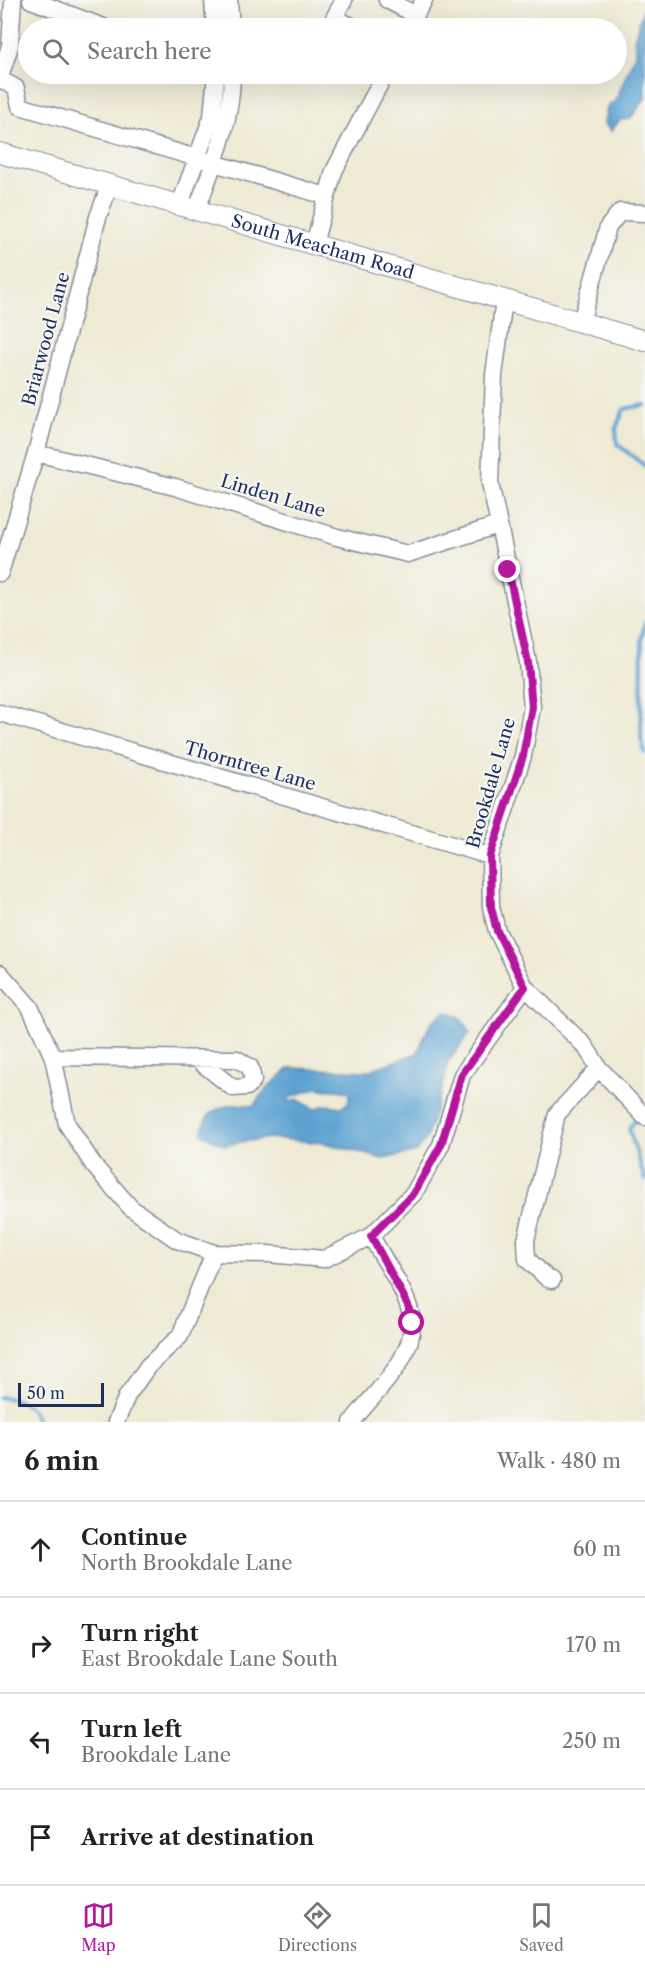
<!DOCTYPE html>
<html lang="en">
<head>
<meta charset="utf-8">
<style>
	:root { --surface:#fff; --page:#f6f6f6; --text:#222; --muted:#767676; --line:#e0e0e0; --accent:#b5179e }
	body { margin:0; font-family:"Libre Caslon Text",serif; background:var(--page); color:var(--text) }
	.scale { position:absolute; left:18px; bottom:15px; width:86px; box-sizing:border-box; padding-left:6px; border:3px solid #1b2f5e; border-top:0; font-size:16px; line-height:21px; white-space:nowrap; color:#1b2f5e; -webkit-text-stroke:4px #f6f6f2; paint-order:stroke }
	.stop { position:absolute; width:18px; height:18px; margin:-14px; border:4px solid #b5179e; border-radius:50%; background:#fff }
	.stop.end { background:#b5179e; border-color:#fff; box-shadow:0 2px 6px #0008 }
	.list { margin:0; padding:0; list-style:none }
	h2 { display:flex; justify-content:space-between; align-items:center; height:78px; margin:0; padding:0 24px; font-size:26px }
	h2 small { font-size:20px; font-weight:400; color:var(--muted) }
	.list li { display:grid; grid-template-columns:39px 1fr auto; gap:18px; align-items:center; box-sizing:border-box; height:96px; padding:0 24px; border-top:2px solid var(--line) }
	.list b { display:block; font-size:22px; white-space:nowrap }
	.list p { margin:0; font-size:20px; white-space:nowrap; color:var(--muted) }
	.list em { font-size:20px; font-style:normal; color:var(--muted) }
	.icon { flex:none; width:33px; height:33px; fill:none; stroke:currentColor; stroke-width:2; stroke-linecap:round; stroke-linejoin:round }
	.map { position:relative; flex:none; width:645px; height:1422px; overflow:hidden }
	.search { position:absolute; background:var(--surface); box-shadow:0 6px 24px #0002; left:18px; right:18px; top:18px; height:66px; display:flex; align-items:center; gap:15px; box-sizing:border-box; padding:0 21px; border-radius:33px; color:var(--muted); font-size:22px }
	.sheet { height:462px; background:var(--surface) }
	nav { display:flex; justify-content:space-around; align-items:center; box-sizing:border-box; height:84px; border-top:2px solid var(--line); background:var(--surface); font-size:16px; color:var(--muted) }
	nav a { display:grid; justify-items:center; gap:3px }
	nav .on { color:var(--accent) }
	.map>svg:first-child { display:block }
</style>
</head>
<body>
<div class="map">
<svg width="645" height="1422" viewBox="0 0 645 1422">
	<rect width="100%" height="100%" fill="#f6f6f2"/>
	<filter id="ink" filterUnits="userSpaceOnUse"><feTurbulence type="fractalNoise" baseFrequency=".0167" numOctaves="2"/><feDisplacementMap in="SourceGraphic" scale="12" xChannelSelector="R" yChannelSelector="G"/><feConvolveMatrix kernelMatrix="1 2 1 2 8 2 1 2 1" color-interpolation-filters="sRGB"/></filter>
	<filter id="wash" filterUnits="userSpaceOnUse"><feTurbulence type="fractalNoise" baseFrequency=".008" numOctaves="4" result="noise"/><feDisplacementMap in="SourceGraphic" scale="24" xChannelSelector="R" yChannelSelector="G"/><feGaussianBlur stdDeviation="1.35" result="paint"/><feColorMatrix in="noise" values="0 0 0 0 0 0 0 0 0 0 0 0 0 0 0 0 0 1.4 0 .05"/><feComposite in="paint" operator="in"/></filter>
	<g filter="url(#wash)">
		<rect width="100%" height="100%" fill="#efead4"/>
		<path fill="#5ba3d2" stroke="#3b6998" stroke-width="1.5" fill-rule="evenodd" d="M645 3V99L630 119 620 120 611 131 604 123 607 107 616 100 636 51 634 40Z
			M445 1012C459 1014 464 1019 470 1033L448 1062 445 1078 427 1137 416 1152 383 1159 325 1143 268 1138 224 1145 202 1134C203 1107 231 1102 253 1106L267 1088 290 1068 368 1071 417 1053 430 1024ZM316 1088C331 1092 334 1087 350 1093L348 1103 342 1107 325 1105 314 1109 297 1099 289 1102 288 1098Z"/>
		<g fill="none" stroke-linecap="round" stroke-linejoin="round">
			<path stroke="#5ba3d2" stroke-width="4" d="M645 405 624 409 616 428 617 444 645 466
				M645 623 642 637 641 739 645 753
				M638 1116 629 1129 645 1180
				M0 1397C19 1399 32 1403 37 1422"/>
		</g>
	</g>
	<g filter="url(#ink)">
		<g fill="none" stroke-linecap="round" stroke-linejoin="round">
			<defs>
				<path id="minor" d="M31 0 106 28
					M213 0 215 28
					M229 0 231 28
					M344 0 334 18 356 28
					M387 0 416 15
					M408 28 424 0
					M0 77 10 46 13 0
					M0 79 16 88 20 106 326 196
					M180 204 212 117 216 74
					M197 209C213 165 232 121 232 74
					M314 244 334 171 385 74
					M504 300 494 375 490 483 528 662 532 707 523 756 490 856 491 907 497 931 525 987 585 1046 599 1068 645 1117
					M581 322 608 227 620 212 645 213
					M36 453 175 487 337 537 408 554 498 525
					M0 573 36 453 98 217 110 184
					M0 713 490 856
					M0 973 30 1007 53 1057 67 1124 94 1166 131 1208 177 1240 214 1253 180 1336 148 1366 127 1396 116 1422
					M53 1057 237 1059 250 1067 253 1080 247 1087 233 1088 198 1060
					M214 1253 268 1254 324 1259 371 1236 414 1193 441 1145 462 1075 525 987
					M552 1280 548 1279 527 1259 526 1240 557 1114 599 1068
					M352 1422C373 1393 420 1355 411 1315 406 1290 383 1259 371 1236"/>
				<g id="major">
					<path id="s1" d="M0 153 645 341"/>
				</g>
			</defs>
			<use href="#minor" stroke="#858c99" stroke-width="19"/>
			<use href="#major" stroke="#858c99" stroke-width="22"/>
			<use href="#minor" stroke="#fff" stroke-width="16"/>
			<use href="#major" stroke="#fff" stroke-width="20"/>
		</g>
	</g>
	<g fill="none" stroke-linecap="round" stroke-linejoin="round" filter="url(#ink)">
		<path stroke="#b5179e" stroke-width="8" d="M412 1323 408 1305 371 1236 414 1193 441 1145 462 1074 525 987 497 931 491 907 490 856 523 756 532 707 528 662 508 570"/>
	</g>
	<g text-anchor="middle" stroke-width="4.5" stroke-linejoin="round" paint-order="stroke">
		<g font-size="18" fill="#1b2f5e" stroke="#f6f6f2">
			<text dy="6" stroke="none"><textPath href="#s1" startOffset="336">South Meacham Road</textPath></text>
			<text transform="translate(46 339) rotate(-75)" y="6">Briarwood Lane</text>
			<text transform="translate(273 496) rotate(17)" y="6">Linden Lane</text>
			<text transform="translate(250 766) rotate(16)" y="6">Thorntree Lane</text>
			<text transform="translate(491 783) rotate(-74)" y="6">Brookdale Lane</text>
		</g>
	</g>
</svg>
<div class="scale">50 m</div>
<div class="stop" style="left:412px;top:1323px"></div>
<div class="stop end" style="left:508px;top:570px"></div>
<div class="search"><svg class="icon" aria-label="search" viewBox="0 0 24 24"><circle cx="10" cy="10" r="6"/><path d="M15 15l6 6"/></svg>Search here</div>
</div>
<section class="sheet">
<h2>6 min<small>Walk · 480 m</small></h2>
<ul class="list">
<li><svg class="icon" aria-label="ahead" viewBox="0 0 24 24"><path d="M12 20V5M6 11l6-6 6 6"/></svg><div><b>Continue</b><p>North Brookdale Lane</p></div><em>60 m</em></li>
<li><svg class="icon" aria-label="right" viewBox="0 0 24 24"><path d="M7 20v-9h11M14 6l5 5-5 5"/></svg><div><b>Turn right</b><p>East Brookdale Lane South</p></div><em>170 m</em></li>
<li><svg class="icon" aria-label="left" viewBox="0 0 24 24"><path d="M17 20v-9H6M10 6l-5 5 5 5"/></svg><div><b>Turn left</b><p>Brookdale Lane</p></div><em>250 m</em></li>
<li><svg class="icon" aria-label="arrive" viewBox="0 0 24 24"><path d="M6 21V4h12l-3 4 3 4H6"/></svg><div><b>Arrive at destination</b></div></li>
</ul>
</section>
<nav>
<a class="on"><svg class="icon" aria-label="map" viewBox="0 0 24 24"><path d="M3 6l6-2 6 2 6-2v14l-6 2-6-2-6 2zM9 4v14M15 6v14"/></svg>Map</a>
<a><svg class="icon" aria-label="directions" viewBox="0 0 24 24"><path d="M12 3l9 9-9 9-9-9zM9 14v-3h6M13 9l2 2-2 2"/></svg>Directions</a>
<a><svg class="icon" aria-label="saved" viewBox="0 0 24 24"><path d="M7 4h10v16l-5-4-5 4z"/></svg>Saved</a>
</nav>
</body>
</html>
